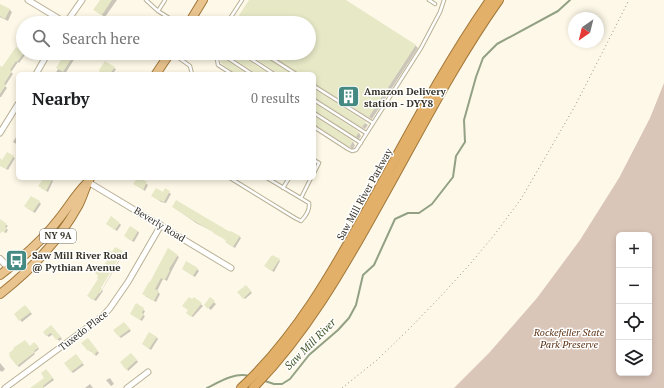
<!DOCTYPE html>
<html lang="en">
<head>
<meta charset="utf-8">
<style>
	:root { --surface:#fff; --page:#f2f2f2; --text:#202124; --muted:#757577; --line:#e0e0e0 }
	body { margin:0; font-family:"PT Serif",serif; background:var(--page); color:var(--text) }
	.controls { position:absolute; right:12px; bottom:12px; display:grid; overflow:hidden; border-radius:6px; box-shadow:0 2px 6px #0003 }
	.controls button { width:36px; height:36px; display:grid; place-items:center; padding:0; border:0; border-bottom:1px solid var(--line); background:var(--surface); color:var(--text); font:20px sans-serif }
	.compass { position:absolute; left:568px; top:12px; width:36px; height:36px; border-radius:50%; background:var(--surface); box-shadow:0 2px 6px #0003; rotate:215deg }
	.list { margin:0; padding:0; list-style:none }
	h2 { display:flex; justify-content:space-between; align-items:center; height:52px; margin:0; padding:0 16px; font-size:17px }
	h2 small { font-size:13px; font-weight:400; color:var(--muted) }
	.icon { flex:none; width:22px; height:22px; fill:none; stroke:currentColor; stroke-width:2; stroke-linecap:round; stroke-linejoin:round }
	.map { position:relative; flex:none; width:664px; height:388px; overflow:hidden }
	.search { position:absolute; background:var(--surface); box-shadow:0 2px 6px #0003; left:16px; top:16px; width:300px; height:44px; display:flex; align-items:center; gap:10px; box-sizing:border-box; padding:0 14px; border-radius:22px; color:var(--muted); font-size:15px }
	.panel { position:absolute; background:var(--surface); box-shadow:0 2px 6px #0003; left:16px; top:72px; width:300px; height:108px; border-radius:6px }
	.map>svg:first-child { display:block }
</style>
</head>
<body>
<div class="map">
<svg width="664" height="388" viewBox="0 0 664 388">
	<rect width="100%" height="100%" fill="#fef8e8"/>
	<path fill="#dac5b9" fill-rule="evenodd" d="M664 83V388H454L489 353 537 298 580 240 619 178 650 118ZM619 235H649V373H619Z"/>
	<path fill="#0003" d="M101 0H117L105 17 97 12Z
		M251 0H344L415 45 418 48 372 119 319 86 314 87V88V74H300L268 53H309V23H236Z
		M0 5 9 9 12 12 8 21 0 17Z
		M23 53 25 55 19 63 18 62 11 72 13 74 5 86 7 88 1 97H0V67L2 68Z
		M68 53H78L65 74H55Z
		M227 53H245L242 55 243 58 267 74H255V72L230 56Z
		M114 68 116 69 113 74H100Z
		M314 90 365 123 368 125 365 129 319 100H316L314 102Z
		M314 103 315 105 359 133 361 136 359 139 319 113 314 114V115Z
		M314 117 353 142 355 145 353 149 319 127H316L314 129Z
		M18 134V145L13 142Z
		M13 157 15 158 8 170 0 165V163Z
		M45 178H49L53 181 48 192 41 188Z
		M138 178 148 185 145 191 136 185Z
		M165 189 171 194 166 203 161 202 153 196 163 193Z
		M39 202 41 204 35 213 27 208Z
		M175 208 239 236 241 238 235 248 227 243 226 240 214 232 196 223Z
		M0 221 8 226 6 228 8 230 6 233 0 230Z
		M120 224 121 225 117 231 109 225Z
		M138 231 139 233 134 242 127 238Z
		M168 250 179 257 171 272 167 281 163 279 157 291 160 294 156 302 145 296 150 283Z
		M112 253 98 292 100 293 123 253H124L102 290 103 291 96 301 90 298 99 279 103 270Z
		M279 260 280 261 274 272 267 268Z
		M197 269 199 271 195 277 184 270Z
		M246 286 252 293 245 299 238 292Z
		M194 298 203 306 193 317 188 313 192 301Z
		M210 299 216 304 211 310 205 305Z
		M136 305 145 311 143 315 145 316 142 321 133 315Z
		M27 308 32 314 22 322 15 314Z
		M126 325 131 331 121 338 114 330Z
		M53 328 62 339 59 341 53 334 49 337 44 332Z
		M156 337 158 339 151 350 144 345Z
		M89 341 99 353 96 356 92 351 91 352 83 343Z
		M34 343 39 349 34 353 35 354 19 367 10 356 30 347Z
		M133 356 138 362 128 371 127 369Z
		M77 357 84 365 73 373 71 371Z
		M0 363 5 369 2 372 1 371H0Z
		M48 372 54 380 43 388H32L45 378Z
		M110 378 114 384 111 386 106 380Z
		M90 384 93 388H85Z"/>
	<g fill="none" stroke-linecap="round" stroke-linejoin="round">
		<path stroke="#92a184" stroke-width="2" d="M262 380 274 384H282L290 379 309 355 338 330 349 318 356 305 363 275 374 265 395 219 408 213H419L432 204 453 177 456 156 465 142 464 120 476 77 483 58 497 44 558 11 570 0
			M207 388C219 382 235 372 249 376"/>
	</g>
	<path fill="#e6e8c6" d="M100 0H112L102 15 93 10Z
		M249 0H346L416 45 369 117 314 83V74H299L297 72 268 53H309V23H234Z
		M0 4 10 9 5 19 0 16Z
		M16 47 23 51V53H24L17 62 16 61 10 70 12 71 4 84 6 85 0 94V66L2 67Z
		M226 53H239L240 55 269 74H255L254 72Z
		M247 53H260L262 55 291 74H277L276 72Z
		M66 55 72 58 63 72 56 68 62 58 63 59Z
		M223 58 247 74H235L233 72 221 63 220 62Z
		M105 61 115 67 110 74H98L100 70H99Z
		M314 89 366 122 362 127 314 97Z
		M314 103 359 132 356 137 314 110Z
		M314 116 353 141 350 147 314 124Z
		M7 152 14 156 6 169 0 166V158L2 160Z
		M44 178H53L46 191 38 186Z
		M137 178H140L147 182 143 190 133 184Z
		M156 188 163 192 165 188 170 191 164 202 158 200 151 196Z
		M31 196 40 201 33 212 24 206Z
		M176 200 230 232 231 231 240 236 233 247 225 242 226 240 213 233V232L194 221 172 207Z
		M111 216 120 223 115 230 106 224Z
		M0 219 7 224 5 227 7 228 4 233 2 231 0 234Z
		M130 226 138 231 132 241 124 236Z
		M115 247 123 251 101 288 102 289 94 300 87 296 98 279 97 278 98 275 95 273 99 266 102 268 108 259V257L106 256 109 250 112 252Z
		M168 248 178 255 169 269 170 270 165 280 161 278 155 289 159 291 154 301 142 294 145 289 149 282H150Z
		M272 255 280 259 272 271 264 266Z
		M186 261 198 268 193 276 182 269Z
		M246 285 251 291 243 299 237 292Z
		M189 297 192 299 194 297 202 303 191 317 186 313 188 310 182 306Z
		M210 297 215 301 208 309 204 305Z
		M136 303 144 308 142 313 144 314 140 320 130 314Z
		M25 305 31 312 19 321 14 314Z
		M124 322 130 329 119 337 113 330Z
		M51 325 61 337 56 340 51 333 46 336 43 332Z
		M149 332 157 337 149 349 142 344Z
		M88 338 98 351 94 355 90 350 88 351 81 343Z
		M25 340 30 346 34 342 39 347 34 351 35 352 17 366 9 356 10 355 9 353 14 349 13 348Z
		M131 353 137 360 126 370 120 362Z
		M76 354 83 363 71 372 64 363Z
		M46 369 53 378 43 386 44 388H30L44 378 41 373Z"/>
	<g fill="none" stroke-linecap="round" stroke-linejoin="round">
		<defs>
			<path id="service" d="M146 0 158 11 177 23
				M429 0 435 4
				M158 11 165 0
				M227 23 242 0
				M172 53 190 66 192 74
				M216 53 218 65 232 74
				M220 53 252 74
				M242 53 274 74
				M263 53 296 74
				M314 86 373 123
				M314 100 366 133
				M314 113 361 143
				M314 127 348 149 352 151 356 150 421 48 440 12 444 0
				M314 160 319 163 314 173
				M230 178 295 218 301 221C306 216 310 210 309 203L267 178
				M283 188 289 178
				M301 198 311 178"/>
			<path id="minor" d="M28 0 66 23
				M66 23 82 0
				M36 74 48 53
				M0 133 18 104
				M88 182 231 268
				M5 388 103 316 110 308 128 282 161 225
				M127 388 148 372"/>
			<path id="tertiary" d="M0 259 9 268"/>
			<path id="primary" d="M189 23 203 0
				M156 74 170 53
				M0 275C21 259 42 241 58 220 68 208 75 195 86 184
				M0 294C31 270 59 240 78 206 83 197 85 187 90 178"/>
			<path id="trunk" d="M241 388C296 337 333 271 369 206 408 136 444 66 490 0
				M253 388C305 335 342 271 378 206 417 137 453 65 499 0"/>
		</defs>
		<use href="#service" stroke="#b9b095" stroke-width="4.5"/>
		<use href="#minor" stroke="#b9b095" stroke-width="7"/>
		<use href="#tertiary" stroke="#b9b095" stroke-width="8"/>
		<use href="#primary" stroke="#a1773a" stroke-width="10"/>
		<use href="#trunk" stroke="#a1773a" stroke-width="10"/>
		<path stroke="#969184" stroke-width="1" stroke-dasharray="1 3" stroke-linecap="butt" d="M342 388 377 360 410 328 441 296 470 264 495 234 521 199 575 106 629 0"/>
		<use href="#service" stroke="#fff" stroke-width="2.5"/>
		<use href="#minor" stroke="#fff" stroke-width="5"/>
		<use href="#tertiary" stroke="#fff" stroke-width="6"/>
		<use href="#primary" stroke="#e9c48e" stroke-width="8"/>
		<use href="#trunk" stroke="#e2b068" stroke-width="8"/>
	</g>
	<defs>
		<symbol id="building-square" viewBox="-11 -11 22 22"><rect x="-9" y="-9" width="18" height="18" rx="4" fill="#448a82" stroke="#fff"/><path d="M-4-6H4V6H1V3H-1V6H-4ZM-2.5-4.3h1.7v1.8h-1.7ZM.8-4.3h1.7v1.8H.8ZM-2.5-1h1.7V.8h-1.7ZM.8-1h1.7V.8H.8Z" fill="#fff"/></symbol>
		<symbol id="bus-square" viewBox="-11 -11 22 22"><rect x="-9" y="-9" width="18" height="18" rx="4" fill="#448a82" stroke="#fff"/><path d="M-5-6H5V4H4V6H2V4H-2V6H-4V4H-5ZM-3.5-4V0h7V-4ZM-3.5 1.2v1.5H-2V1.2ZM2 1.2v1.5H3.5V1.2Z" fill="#fff"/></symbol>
	</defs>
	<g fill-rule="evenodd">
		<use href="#building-square" x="336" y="84" width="25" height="25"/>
		<use href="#bus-square" x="4" y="248" width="25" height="25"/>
	</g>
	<g text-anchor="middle" stroke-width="3" stroke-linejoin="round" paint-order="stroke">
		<rect fill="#fff" stroke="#727068" stroke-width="1" x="40" y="229" width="36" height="14" rx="3"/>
		<g font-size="9" font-weight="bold" fill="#363228">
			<text x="58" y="239">NY 9A</text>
		</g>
		<g font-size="10" font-weight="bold" fill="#363228" stroke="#fff" text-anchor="start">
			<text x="364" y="95">Amazon Delivery<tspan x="364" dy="12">station - DYY8</tspan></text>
			<text x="32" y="259">Saw Mill River Road<tspan x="32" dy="12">@ Pythian Avenue</tspan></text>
		</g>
		<g font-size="10" fill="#363228" stroke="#fff">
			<text transform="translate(364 194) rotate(-61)" y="4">Saw Mill River Parkway</text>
			<text transform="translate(160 224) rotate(31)" y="4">Beverly Road</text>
			<text transform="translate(83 330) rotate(-38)" y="4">Tuxedo Place</text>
		</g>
		<g font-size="10" font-style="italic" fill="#5d3315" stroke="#fff">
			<text x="569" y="336">Rockefeller State<tspan x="569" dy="12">Park Preserve</tspan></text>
		</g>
		<g font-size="11" font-style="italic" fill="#44592b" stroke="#fff">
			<text transform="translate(310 344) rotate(-45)" y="4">Saw Mill River</text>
		</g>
	</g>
</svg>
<div class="controls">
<button>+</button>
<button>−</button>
<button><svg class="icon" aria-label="locate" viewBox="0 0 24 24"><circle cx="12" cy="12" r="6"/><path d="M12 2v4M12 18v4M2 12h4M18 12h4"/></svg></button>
<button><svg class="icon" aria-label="layers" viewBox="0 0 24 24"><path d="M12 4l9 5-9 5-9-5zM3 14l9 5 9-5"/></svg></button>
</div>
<svg class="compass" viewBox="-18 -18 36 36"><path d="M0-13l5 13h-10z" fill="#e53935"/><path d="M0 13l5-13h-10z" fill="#757577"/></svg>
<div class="search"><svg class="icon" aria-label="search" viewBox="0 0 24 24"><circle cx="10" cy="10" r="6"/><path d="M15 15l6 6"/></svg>Search here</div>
<section class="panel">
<h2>Nearby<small>0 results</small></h2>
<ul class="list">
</ul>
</section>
</div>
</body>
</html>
